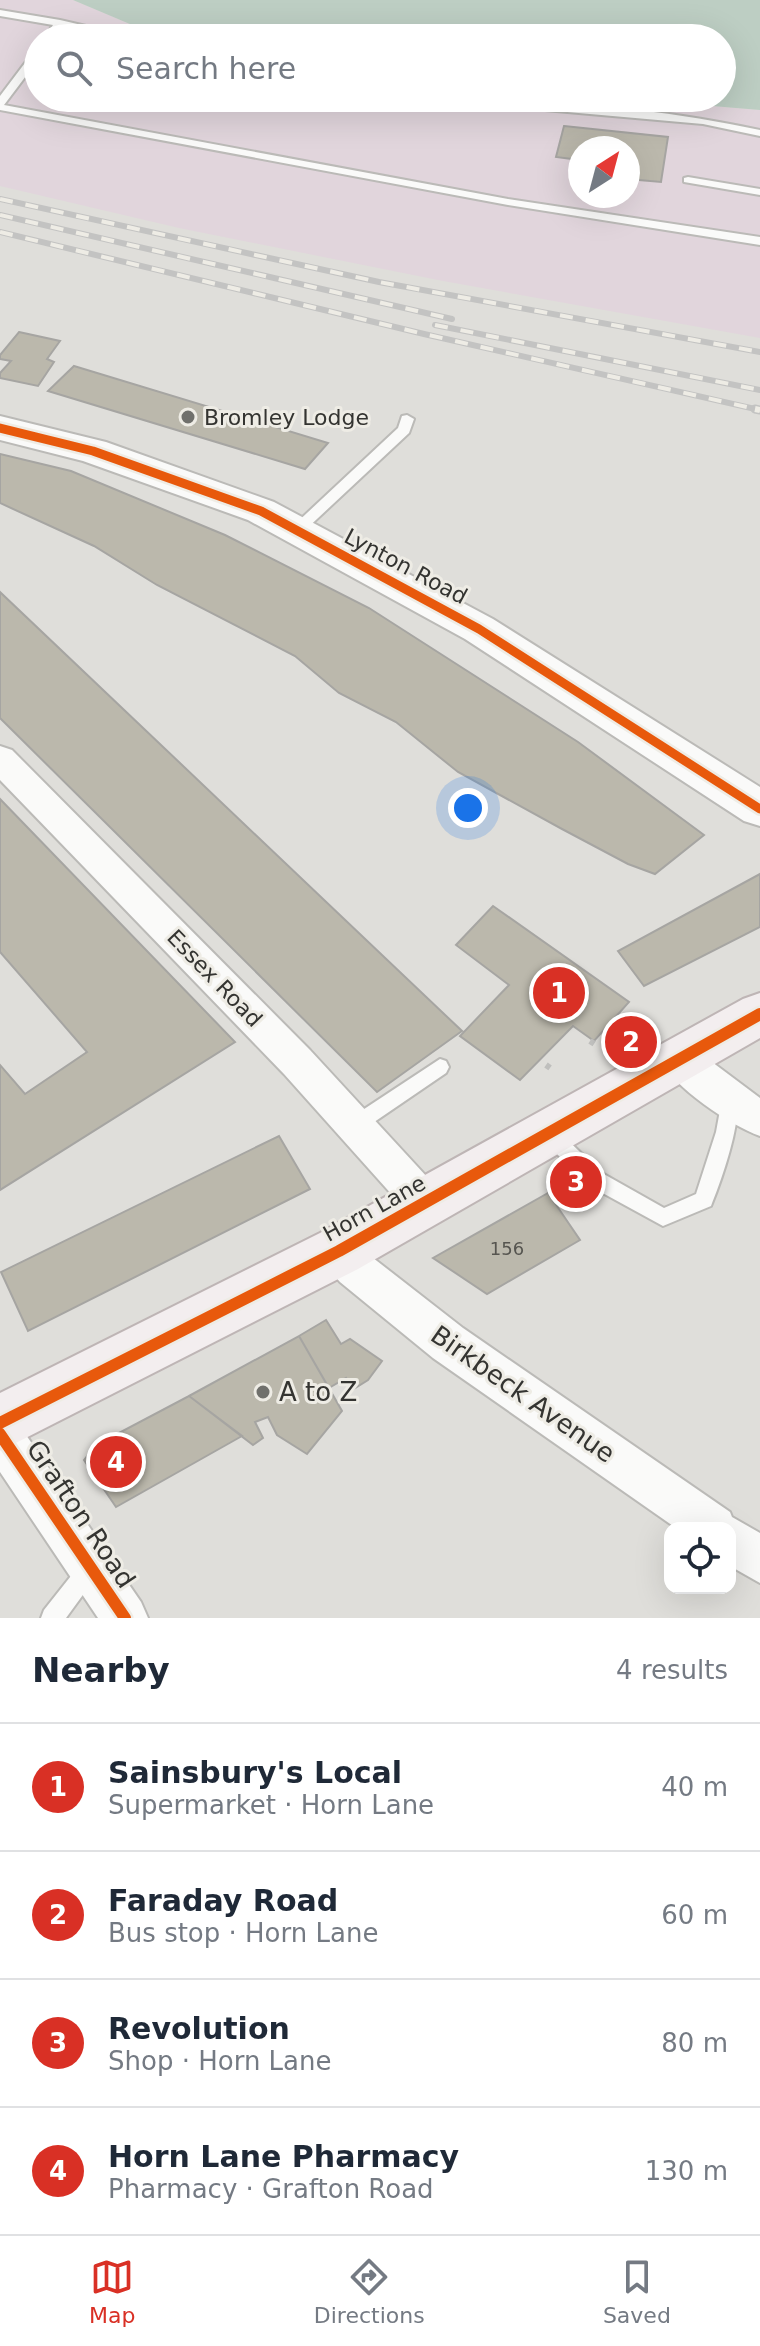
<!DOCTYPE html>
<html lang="en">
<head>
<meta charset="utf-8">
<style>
	:root { --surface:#fff; --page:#f6f6f7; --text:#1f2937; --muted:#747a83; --line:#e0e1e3; --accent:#d93025 }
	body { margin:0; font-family:"DejaVu Sans",sans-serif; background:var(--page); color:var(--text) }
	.controls { position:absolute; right:24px; bottom:24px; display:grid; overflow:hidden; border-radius:16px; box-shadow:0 8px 32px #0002 }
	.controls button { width:72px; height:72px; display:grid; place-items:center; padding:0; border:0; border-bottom:2px solid var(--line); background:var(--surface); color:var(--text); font:40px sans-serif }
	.compass { position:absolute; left:568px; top:136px; width:72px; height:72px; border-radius:50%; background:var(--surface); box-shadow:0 8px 32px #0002; rotate:36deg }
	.you { position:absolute; left:468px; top:808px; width:28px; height:28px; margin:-20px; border:6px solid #fff; border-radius:50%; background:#1a73e8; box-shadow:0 0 0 12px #1a73e833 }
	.badge { display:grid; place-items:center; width:52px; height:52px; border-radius:50%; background:var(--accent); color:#fff; font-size:26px; font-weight:700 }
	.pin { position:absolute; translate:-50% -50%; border:4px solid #fff; box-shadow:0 2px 8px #0006 }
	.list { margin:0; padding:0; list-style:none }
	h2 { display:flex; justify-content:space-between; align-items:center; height:104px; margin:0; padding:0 32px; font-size:34px }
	h2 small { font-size:26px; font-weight:400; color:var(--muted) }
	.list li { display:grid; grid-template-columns:52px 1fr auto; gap:24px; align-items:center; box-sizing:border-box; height:128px; padding:0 32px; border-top:2px solid var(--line) }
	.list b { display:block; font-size:30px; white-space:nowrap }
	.list p { margin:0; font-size:26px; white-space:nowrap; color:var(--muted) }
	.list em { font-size:26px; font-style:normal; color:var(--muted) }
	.icon { flex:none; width:44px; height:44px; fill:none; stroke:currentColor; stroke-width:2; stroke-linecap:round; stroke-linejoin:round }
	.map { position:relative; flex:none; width:760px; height:1618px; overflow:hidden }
	.search { position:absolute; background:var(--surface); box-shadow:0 8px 32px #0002; left:24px; right:24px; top:24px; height:88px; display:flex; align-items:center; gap:20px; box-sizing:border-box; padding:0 28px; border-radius:44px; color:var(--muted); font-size:30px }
	.sheet { height:616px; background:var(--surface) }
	nav { display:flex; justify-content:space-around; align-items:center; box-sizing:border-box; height:112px; border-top:2px solid var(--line); background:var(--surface); font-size:22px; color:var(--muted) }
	nav a { display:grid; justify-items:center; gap:4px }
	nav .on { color:var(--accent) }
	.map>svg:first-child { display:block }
</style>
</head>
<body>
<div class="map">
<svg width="760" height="1618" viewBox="0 0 760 1618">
	<rect width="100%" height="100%" fill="#dfdeda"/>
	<path fill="#e1d5dc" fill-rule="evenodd" d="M0 0H73L163 38H38V98H617L760 110V338L443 281 179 228 0 186ZM580 148H628V196H580Z"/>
	<path fill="#bdcec3" d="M73 0H760V110L617 98H722V38H163Z"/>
	<path fill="#bbb8ac" stroke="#a6a5a2" stroke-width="2" d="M564 126 668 137 661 182 628 179V148H580V160L556 157Z
		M19 332 60 341 47 359 54 362 38 386 0 378V373L11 361 0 359V355Z
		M74 366 328 443 305 469 48 391Z
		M0 454 71 471 225 535 369 608 578 742 704 835 655 874 628 864 562 829 458 772 396 722 339 693 295 656 157 585 94 546 0 503Z
		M0 592 462 1031 377 1092 0 718Z
		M0 799 235 1042 0 1190V1065L25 1094 87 1052 0 952Z
		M760 874V927L644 986 618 951Z
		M493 906 629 1002 594 1041 573 1026 520 1080 460 1036 509 985 456 945Z
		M279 1136 310 1189 28 1331 1 1272Z
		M548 1193 580 1240 487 1294 433 1258Z
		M326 1320 341 1344 350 1339 382 1361 368 1380 352 1390 346 1378 329 1388 299 1336Z
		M299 1336 342 1411 307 1454 277 1435 268 1417 255 1422 263 1438 253 1445 189 1396Z
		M189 1396 242 1436 116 1507 84 1460 96 1445Z"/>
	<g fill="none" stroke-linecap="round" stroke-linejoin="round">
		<defs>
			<path id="lane" d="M0 10 60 20 138 38H118L63 27 54 38H44L53 25 0 16Z
				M38 50V60L4 105 508 199 760 237V245L508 205 0 110V96L34 51Z
				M437 98C541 98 658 108 760 130V136L703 124 442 101Z
				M688 177 760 189V195L684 182V178Z
				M407 415 414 419 409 433 302 533H292L290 530 292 527 398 428 402 416Z
				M440 1059 446 1061 449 1067 446 1073 361 1131 355 1133 349 1131 346 1125 349 1119Z
				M729 1092 735 1094C745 1115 720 1184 711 1206L663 1226 588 1185 545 1142 542 1136 545 1130 551 1128 557 1130 602 1173 664 1208 696 1194 716 1132 723 1094Z
				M90 1559 98 1562 101 1570 66 1618H41L44 1610 82 1562Z"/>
			<path id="street" d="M0 746 12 750 310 1050 439 1190 445 1203 439 1216 425 1222 411 1216 284 1074 0 780Z
				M679 1042 692 1047 760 1098V1136C730 1125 674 1088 660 1059L666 1047Z
				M339 1232 353 1237 368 1254 463 1328 730 1512 732 1517 760 1533V1583L730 1566V1528H676L433 1358 340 1282 325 1265 319 1251 325 1237Z
				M0 1412 15 1419 141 1602 148 1618H98L0 1472Z"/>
			<path id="secondary" d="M0 416 106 442 274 502 493 619 760 787V826L744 821 465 639 248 520 83 461 0 440Z"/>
			<path id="primary" d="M760 993V1038L358 1269 0 1451V1393L320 1233 743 999Z"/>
		</defs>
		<use href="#lane" stroke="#bbbab7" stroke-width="4"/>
		<use href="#street" stroke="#bbbab7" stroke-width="4"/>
		<use href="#secondary" stroke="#bbbab7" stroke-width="4"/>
		<use href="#primary" stroke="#beb5b5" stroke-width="4"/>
		<path stroke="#bfbfbd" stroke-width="6" stroke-dasharray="5 7" stroke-linecap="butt" d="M590 1041 596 1045
			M546 1065 553 1070"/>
		<use href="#lane" fill="#fafaf9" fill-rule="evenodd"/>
		<use href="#street" fill="#fafaf9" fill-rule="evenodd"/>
		<use href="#secondary" fill="#fafaf9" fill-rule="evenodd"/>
		<use href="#primary" fill="#f3eeef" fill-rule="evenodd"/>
		<defs>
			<path id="rail-far1" d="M0 199 379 282 760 352
				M0 215 452 319
				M0 232 424 334 760 410
				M435 325 760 390"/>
			<path id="rail" d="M755 409 760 410"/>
		</defs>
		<use href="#rail-far1" stroke="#c3c3c2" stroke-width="6"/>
		<use href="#rail" stroke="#c3c3c2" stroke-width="9"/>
		<use href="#rail-far1" stroke="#eeece5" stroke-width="4" stroke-dasharray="13" stroke-linecap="butt"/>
		<use href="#rail" stroke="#eeece5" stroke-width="6" stroke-dasharray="17" stroke-linecap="butt"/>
		<defs>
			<path id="cycleway-far1" d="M0 428 93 451 261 511 479 629 760 809"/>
			<path id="cycleway" d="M0 1423 339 1251 760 1014
				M0 1434 125 1618"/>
		</defs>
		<use href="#cycleway-far1" stroke="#eeece5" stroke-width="14"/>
		<use href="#cycleway" stroke="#eeece5" stroke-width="17"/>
		<use href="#cycleway-far1" stroke="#e8590c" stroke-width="9"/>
		<use href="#cycleway" stroke="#e8590c" stroke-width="12"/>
	</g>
	<g fill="#70706c" stroke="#eeece5" stroke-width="3">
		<circle cx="188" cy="417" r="8"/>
		<circle cx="263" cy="1392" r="8"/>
	</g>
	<g text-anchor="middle" stroke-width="6" stroke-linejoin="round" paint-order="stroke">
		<g font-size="18" fill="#565550">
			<text x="507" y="1255">156</text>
		</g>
		<g font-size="22" fill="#343431" stroke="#eeece5" text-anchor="start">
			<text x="204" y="425">Bromley Lodge</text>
		</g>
		<g font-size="22" fill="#343431" stroke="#eeece5">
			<text transform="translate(406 566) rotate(28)" y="8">Lynton Road</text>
			<text transform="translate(215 978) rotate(46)" y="8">Essex Road</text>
			<text transform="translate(374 1208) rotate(-29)" y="8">Horn Lane</text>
		</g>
		<g font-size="26" fill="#343431" stroke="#eeece5" text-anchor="start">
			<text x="279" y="1401">A to Z</text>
		</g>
		<g font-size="26" fill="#343431" stroke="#eeece5">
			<text transform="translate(523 1394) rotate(35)" y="9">Birkbeck Avenue</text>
			<text transform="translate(81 1514) rotate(56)" y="9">Grafton Road</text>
		</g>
	</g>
</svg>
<div class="controls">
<button><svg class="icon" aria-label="locate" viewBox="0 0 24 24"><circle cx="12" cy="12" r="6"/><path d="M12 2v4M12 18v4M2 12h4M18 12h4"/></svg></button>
</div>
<svg class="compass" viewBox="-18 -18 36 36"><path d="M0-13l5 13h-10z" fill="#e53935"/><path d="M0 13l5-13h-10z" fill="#747a83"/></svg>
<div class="you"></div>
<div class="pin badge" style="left:559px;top:993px">1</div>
<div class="pin badge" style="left:631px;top:1042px">2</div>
<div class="pin badge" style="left:576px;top:1182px">3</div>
<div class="pin badge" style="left:116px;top:1462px">4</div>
<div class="search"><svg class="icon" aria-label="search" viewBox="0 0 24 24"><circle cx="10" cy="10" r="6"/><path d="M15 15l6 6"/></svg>Search here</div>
</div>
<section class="sheet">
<h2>Nearby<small>4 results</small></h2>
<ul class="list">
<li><span class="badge">1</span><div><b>Sainsbury's Local</b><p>Supermarket · Horn Lane</p></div><em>40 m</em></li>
<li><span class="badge">2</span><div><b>Faraday Road</b><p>Bus stop · Horn Lane</p></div><em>60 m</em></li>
<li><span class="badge">3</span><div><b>Revolution</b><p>Shop · Horn Lane</p></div><em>80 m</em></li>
<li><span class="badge">4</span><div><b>Horn Lane Pharmacy</b><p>Pharmacy · Grafton Road</p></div><em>130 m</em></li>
</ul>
</section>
<nav>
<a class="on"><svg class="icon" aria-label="map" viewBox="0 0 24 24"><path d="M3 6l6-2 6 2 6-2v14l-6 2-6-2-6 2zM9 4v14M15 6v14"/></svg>Map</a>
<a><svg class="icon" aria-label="directions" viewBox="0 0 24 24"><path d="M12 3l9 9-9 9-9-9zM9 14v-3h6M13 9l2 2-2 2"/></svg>Directions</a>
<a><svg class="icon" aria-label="saved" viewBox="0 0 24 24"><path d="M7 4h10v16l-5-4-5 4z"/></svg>Saved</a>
</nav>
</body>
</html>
